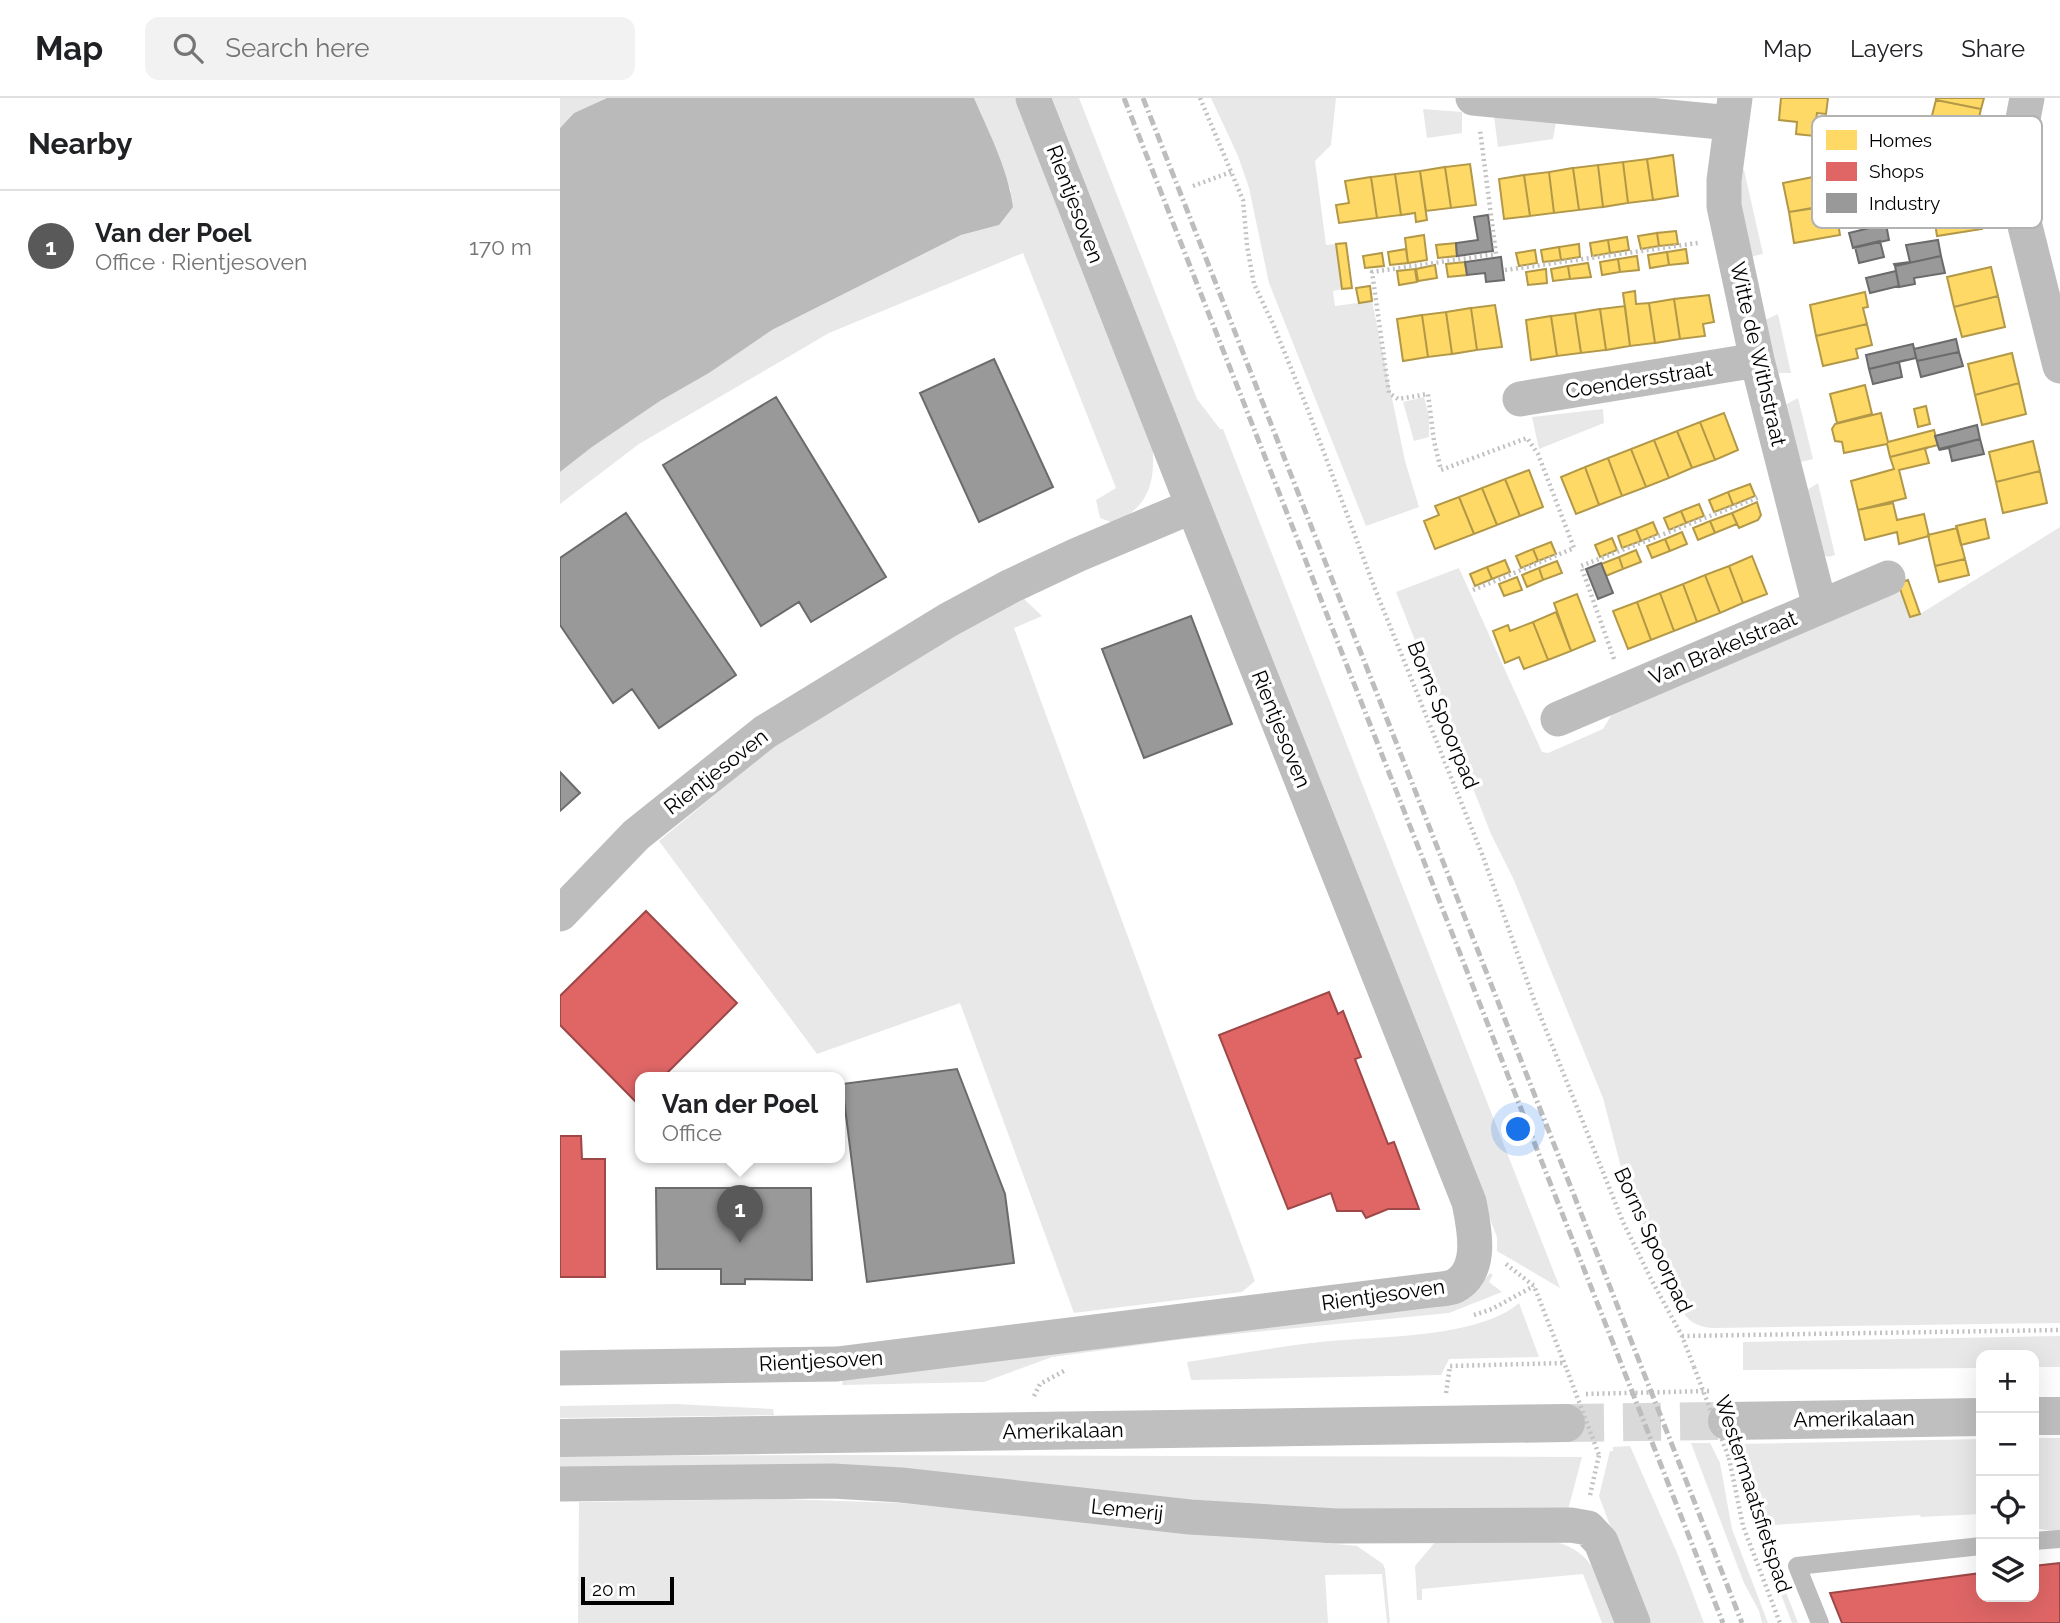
<!DOCTYPE html>
<html lang="en">
<head>
<meta charset="utf-8">
<style>
	:root { --surface:#fff; --page:#f2f2f2; --text:#202124; --muted:#757577; --line:#e0e0e0; --accent:#595959 }
	body { margin:0; font-family:Raleway,sans-serif; background:var(--page); color:var(--text) }
	.controls { position:absolute; right:21px; bottom:21px; display:grid; overflow:hidden; border-radius:14px; box-shadow:0 7px 28px #0002 }
	.controls button { width:63px; height:63px; display:grid; place-items:center; padding:0; border:0; border-bottom:2px solid var(--line); background:var(--surface); color:var(--text); font:35px sans-serif }
	.scale { position:absolute; left:21px; bottom:18px; width:93px; box-sizing:border-box; padding-left:7px; border:4px solid #000; border-top:0; font-size:19px; line-height:24px; white-space:nowrap; color:#000; -webkit-text-stroke:5px #fff; paint-order:stroke }
	.you { position:absolute; left:959px; top:1032px; width:24px; height:24px; margin:-18px; border:5px solid #fff; border-radius:50%; background:#1a73e8; box-shadow:0 0 0 10px #1a73e833 }
	.badge { display:grid; place-items:center; width:46px; height:46px; border-radius:50%; background:var(--accent); color:#fff; font-size:23px; font-weight:700 }
	.pin { position:absolute; translate:-50% -58px; filter:drop-shadow(0 2px 4px #0008) }
	.pin::after { content:''; position:absolute; top:37px; width:24px; height:21px; background:inherit; clip-path:polygon(0 0,100% 0,50% 100%) }
	.popup { position:absolute; left:75px; top:974px; width:210px; height:91px; box-sizing:border-box; display:grid; place-content:center; border-radius:14px; background:var(--surface); filter:drop-shadow(0 2px 5px #0005); font-size:23px; white-space:nowrap; color:var(--muted) }
	.popup b { font-size:26px; color:var(--text) }
	.popup::after { content:''; position:absolute; left:50%; top:100%; margin-left:-14px; border:14px solid transparent; border-top-color:var(--surface) }
	.list { margin:0; padding:0; list-style:none }
	h2 { display:flex; justify-content:space-between; align-items:center; height:91px; margin:0; padding:0 28px; font-size:30px }
	h2 small { font-size:23px; font-weight:400; color:var(--muted) }
	.list li { display:grid; grid-template-columns:46px 1fr auto; gap:21px; align-items:center; box-sizing:border-box; height:112px; padding:0 28px; border-top:2px solid var(--line) }
	.list b { display:block; font-size:26px; white-space:nowrap }
	.list p { margin:0; font-size:23px; white-space:nowrap; color:var(--muted) }
	.list em { font-size:23px; font-style:normal; color:var(--muted) }
	.icon { flex:none; width:38px; height:38px; fill:none; stroke:currentColor; stroke-width:2; stroke-linecap:round; stroke-linejoin:round }
	.map { position:relative; flex:none; width:1500px; height:1525px; overflow:hidden }
	header { display:flex; align-items:center; gap:42px; box-sizing:border-box; height:98px; padding:0 35px; background:var(--surface); border-bottom:2px solid var(--line) }
	header strong { font-size:33px }
	nav { display:flex; gap:38px; margin-inline-start:auto; font-size:24px }
	.search { width:490px; height:63px; background:var(--page); display:flex; align-items:center; gap:18px; box-sizing:border-box; padding:0 24px; border-radius:14px; color:var(--muted); font-size:26px }
	main { display:flex }
	aside { flex:1; background:var(--surface) }
	.map>svg:first-child { display:block }
</style>
</head>
<body>
<header>
<strong>Map</strong>
<div class="search"><svg class="icon" aria-label="search" viewBox="0 0 24 24"><circle cx="10" cy="10" r="6"/><path d="M15 15l6 6"/></svg>Search here</div>
<nav><a>Map</a><a>Layers</a><a>Share</a></nav>
</header>
<main>
<aside>
<h2>Nearby<small></small></h2>
<ul class="list">
<li><span class="badge">1</span><div><b>Van der Poel</b><p>Office · Rientjesoven</p></div><em>170 m</em></li>
</ul>
</aside>
<div class="map">
<svg width="1500" height="1525" viewBox="0 0 1500 1525">
	<rect width="100%" height="100%" fill="#fff"/>
	<path fill="#e8e8e8" d="M0 0H47L14 15 0 30Z
		M414 0H460L592 337C595 377 595 406 554 425L540 420 536 402 556 390 463 155 269 235 79 346 0 406V374L32 349 100 303 149 275 212 232 401 137 439 127 451 93Z
		M492 0H519L637 301 660 331H663L1000 1190 937 1153V1139Z
		M651 0H776L771 47 755 63 766 147 776 146 782 191 773 193 775 208 812 203 845 363 859 409 806 428 709 185 689 90 678 58Z
		M863 11 902 14V35L867 40Z
		M934 18 996 24 993 41 938 49Z
		M1181 70 1184 72 1203 156 1189 159 1182 121 1179 71Z
		M1218 216 1231 275H1217L1205 222Z
		M864 299 869 318V339L854 343 843 304Z
		M1238 300 1253 361 1241 364 1225 307Z
		M1043 311 1044 325 979 351 972 319Z
		M1258 385 1275 457 1269 459 1262 457 1247 392Z
		M1500 429V1225L1153 1230C1136 1229 1128 1223 1119 1209L1069 1100 1043 1000 953 780 931 736 836 494 899 470 982 654 988 655 1043 631 1056 609 1268 514 1341 492 1350 519 1360 516Z
		M464 501 482 518 454 530 695 1183 682 1194 514 1215 400 905 257 956 99 743 250 618 367 548Z
		M930 1175 933 1177 929 1184 942 1194 889 1215 624 1241 492 1259 424 1284 282 1287 283 1280 912 1196Z
		M959 1205 979 1259 889 1261 881 1277 631 1282 627 1264C671 1257 716 1249 760 1244 816 1238 917 1241 959 1205Z
		M1500 1238V1269H1474V1257H1421V1270L1183 1272V1244Z
		M115 1306 213 1311 214 1317 0 1320V1308Z
		M1474 1340H1500V1434L1474 1430Z
		M1421 1341V1416L1361 1419 1360 1417 1200 1428 1238 1525H1232L1194 1426 1178 1346Z
		M1131 1345H1150L1160 1365 1172 1431 1208 1525H1202L1199 1513 1184 1485Z
		M1070 1348 1118 1457 1144 1525H1086L1039 1398 1050 1353H1053V1349Z
		M286 1357 1022 1359 1008 1412 746 1415 0 1371V1358Z
		M224 1401 340 1405 797 1448 823 1466 825 1471 830 1525H827L822 1476 765 1477 768 1525H18L19 1404Z
		M876 1443H991C1007 1446 1023 1454 1032 1469L1054 1525H1042L1023 1476 862 1491V1502H857L855 1468Z"/>
	<path fill="#bababa" d="M47 0H414C429 35 448 71 453 109L439 127 401 137 212 232 149 275 100 303 32 349 0 374V30L14 15Z"/>
	<path fill="#ffd966" stroke="#b29847" stroke-width="2" d="M1221 0H1268L1266 16 1257 15 1254 38 1236 36 1237 24 1219 22Z
		M1376 0H1424L1421 11 1376 2Z
		M1376 2 1421 11 1413 44 1368 33Z
		M1113 57 1118 98 1093 102 1087 61Z
		M1087 61 1093 102 1068 105 1063 64Z
		M1063 64 1068 105 1043 109 1038 67Z
		M910 66 916 107 891 110 885 69Z
		M1038 67 1043 109 1019 112 1013 70Z
		M885 69 891 110 866 113 860 73Z
		M1414 69 1418 100 1372 106 1368 76Z
		M1013 70 1019 112 994 115 989 74Z
		M860 73 867 122 856 124 855 115 841 117 835 76Z
		M989 74 994 115 970 118 964 77Z
		M835 76 841 117 817 120 811 79Z
		M964 77 970 118 944 121 939 81Z
		M1258 78 1264 108 1229 114 1223 85Z
		M811 79 817 120 779 125 776 107 789 105 785 83Z
		M1418 100 1422 131 1377 138 1372 106Z
		M1275 107 1280 137 1234 145 1229 114Z
		M1116 133 1118 146 1099 148 1097 135Z
		M1097 135 1099 148 1081 151 1078 138Z
		M864 137 867 162 848 165 845 140Z
		M1067 139 1069 152 1050 155 1048 142Z
		M1048 142 1050 155 1032 158 1030 145Z
		M786 145 792 190 782 191 776 146Z
		M896 145 897 158 878 160 876 147Z
		M1019 146 1020 159 1001 162 999 149Z
		M999 149 1001 162 983 164 981 152Z
		M846 151 848 165 830 167 828 154Z
		M1126 151 1128 165 1109 167 1107 154Z
		M975 152 977 165 959 168 956 155Z
		M1107 154 1109 167 1090 170 1088 157Z
		M822 155 824 168 805 170 803 158Z
		M1077 158 1079 172 1060 174 1058 161Z
		M1058 161 1060 174 1042 177 1040 164Z
		M905 164 907 177 888 179 886 166Z
		M1028 165 1031 179 1010 181 1008 168Z
		M875 167 877 180 858 183 856 171Z
		M1008 168 1010 181 993 183 991 171Z
		M1431 169 1438 198 1394 209 1387 179Z
		M855 171 857 184 839 187 837 173Z
		M986 171 987 185 968 187 966 174Z
		M810 188 812 203 799 205 796 190Z
		M1075 193 1076 206 1089 205 1095 245 1070 248 1063 195Z
		M1305 194 1308 209 1303 210 1307 226 1256 238 1250 207Z
		M1149 197 1154 224 1143 226 1145 238 1120 241 1114 201Z
		M1438 198 1445 229 1402 239 1394 209Z
		M1114 201 1120 241 1095 245 1089 205Z
		M935 207 942 249 917 252 911 210Z
		M1065 208 1070 248 1046 252 1040 211Z
		M911 210 917 252 892 256 886 214Z
		M1040 211 1046 252 1021 255 1015 215Z
		M886 214 892 256 868 259 862 217Z
		M1015 215 1021 255 997 258 991 218Z
		M862 217 868 259 843 263 837 221Z
		M991 218 997 258 971 262 966 222Z
		M1307 226 1312 247 1296 251 1298 260 1263 268 1256 238Z
		M1452 255 1459 285 1415 297 1408 266Z
		M1459 285 1466 316 1422 327 1415 297Z
		M1305 287 1312 316 1277 325 1270 296Z
		M1366 308 1370 326 1358 329 1354 311Z
		M1164 315 1178 352 1155 362 1140 324Z
		M1321 315 1328 344 1374 332 1378 347 1330 359 1327 346 1284 355 1282 344 1275 343 1272 331 1275 326Z
		M1140 324 1155 362 1132 370 1117 333Z
		M1117 333 1132 370 1109 380 1094 342Z
		M1094 342 1109 380 1086 389 1071 351Z
		M1473 343 1480 373 1436 384 1429 354Z
		M1369 349 1365 351 1369 365 1339 372 1346 400 1298 412 1291 383 1334 371 1330 359Z
		M1071 351 1086 389 1062 398 1048 360Z
		M1048 360 1062 398 1039 407 1025 369Z
		M1025 369 1039 407 1016 416 1001 379Z
		M969 372 983 409 960 418 945 381Z
		M1480 373 1487 405 1443 415 1436 384Z
		M945 381 960 418 937 427 922 390Z
		M1190 386 1195 398 1173 407 1168 394Z
		M922 390 937 427 914 436 899 399Z
		M1168 394 1173 407 1154 414 1149 402Z
		M899 399 914 436 875 451 864 423 879 417 875 408Z
		M1197 404 1201 417 1198 422 1179 430 1172 415Z
		M1333 405 1337 422 1364 416 1369 438 1339 446 1337 434 1305 442 1298 412Z
		M1139 406 1144 418 1126 425 1121 413Z
		M1121 413 1126 425 1109 432 1104 420Z
		M1172 415 1177 426 1155 435 1150 423Z
		M1425 421 1429 440 1401 447 1396 428Z
		M1150 423 1155 435 1138 442 1133 430Z
		M1093 424 1098 436 1081 443 1076 431Z
		M1397 430 1405 461 1375 468 1368 437Z
		M1076 431 1081 443 1062 450 1058 438Z
		M1122 434 1127 446 1110 453 1105 441Z
		M1052 440 1057 452 1040 459 1035 447Z
		M1105 441 1110 453 1092 460 1087 448Z
		M991 444 996 456 978 463 973 451Z
		M973 451 978 463 961 470 956 458Z
		M1076 452 1081 464 1063 471 1059 459Z
		M1192 458 1207 496 1183 505 1169 468Z
		M1059 459 1063 471 1046 478 1041 466Z
		M1405 461 1409 477 1379 484 1375 468Z
		M945 462 950 474 932 481 927 469Z
		M997 463 1002 475 983 482 979 470Z
		M1169 468 1183 505 1160 515 1145 477Z
		M927 469 932 481 915 488 910 476Z
		M979 470 983 482 967 489 962 477Z
		M1145 477 1160 515 1137 524 1123 486Z
		M957 479 962 492 944 498 939 486Z
		M1348 482 1360 516 1350 519 1338 485Z
		M1123 486 1137 524 1114 533 1100 495Z
		M1100 495 1114 533 1091 542 1077 504Z
		M1017 496 1035 543 1011 553 994 505Z
		M1077 504 1091 542 1068 551 1053 513Z
		M996 514 1011 553 988 562 973 524Z
		M973 524 988 562 964 571 959 559 945 565 933 533 948 527 950 533Z"/>
	<path fill="#e06666" stroke="#9d4747" stroke-width="2" d="M86 813 177 905 103 979H80V1002L77 1005 0 927V898Z
		M769 894 778 916 783 913 801 959 795 961 828 1046 834 1044 859 1111H828L806 1120 802 1113H777L771 1095 728 1111 659 937Z
		M0 1038H21L22 1061H45V1179H0Z
		M1500 1465V1525H1282L1270 1495 1421 1475V1499H1474V1468Z"/>
	<path fill="#999" stroke="#6b6b6b" stroke-width="2" d="M1295 36V50L1265 51 1264 37Z
		M1324 38 1370 39 1369 54 1323 52Z
		M1295 50 1296 67 1254 68 1253 52Z
		M1336 53 1369 54V69L1336 67Z
		M928 117 933 153 897 158 896 145 918 142 914 119Z
		M1326 126 1329 142 1293 150 1289 135Z
		M1378 142 1381 158 1335 168 1334 166 1350 164 1346 147Z
		M1320 143 1324 159 1299 165 1295 149Z
		M1381 158 1385 175 1354 180 1355 186 1339 189 1335 168Z
		M941 159 944 182 926 184 925 175 907 177 905 164Z
		M1336 173 1339 188 1310 195 1306 180Z
		M1396 241 1399 254 1357 263 1354 251Z
		M1353 246 1356 260 1309 271 1306 257Z
		M1399 254 1403 268 1361 279 1357 263Z
		M434 261 493 389 419 424 360 295Z
		M1346 262 1339 264 1342 279 1313 286 1309 271Z
		M216 299 326 479 251 524 239 504 201 528 103 367Z
		M1417 327 1420 341 1379 351 1375 338Z
		M1420 341 1424 356 1392 363 1389 350 1379 352Z
		M66 415 176 577 99 630 72 591 53 605 0 527V460Z
		M1041 465 1053 495 1038 501 1026 471Z
		M631 518 672 626 584 660 542 551Z
		M0 674 20 695 0 713Z
		M397 971 445 1096 454 1165 307 1184 282 986Z
		M96 1090H251L252 1182 185 1181V1186H161V1171H97Z"/>
	<g fill="none" stroke-linecap="round" stroke-linejoin="round">
		<path stroke="#d9d9d9" stroke-width="38" stroke-dasharray="38 19" stroke-linecap="butt" d="M1006 1325 1167 1323"/>
		<path stroke="#c2c2c2" stroke-width="4.5" stroke-dasharray="2 3.5" stroke-linecap="butt" d="M640 0 683 102 687 148 694 186 713 226 748 312 815 491 922 756 974 902 1063 1124 1091 1181 1122 1238 1134 1269
			M633 88 671 74
			M945 172 1138 145
			M913 492 1014 450 978 356 967 340 881 372 874 343 868 296 838 301 829 295 812 174 936 156 920 32
			M1054 561 1021 468 1199 399
			M946 1166 974 1188 1007 1272
			M914 1217 932 1211 974 1188
			M1122 1238 1500 1232
			M886 1295 890 1268 1004 1265
			M1026 1296 1150 1293
			M474 1298 480 1286 504 1273
			M1169 1360 1183 1428 1220 1525
			M1030 1397 1039 1357"/>
		<path stroke="#bdbdbd" stroke-width="18" d="M1474 1443 1500 1441
			M1260 1525 1237 1468 1421 1448"/>
		<path stroke="#bdbdbd" stroke-width="35" d="M473 0 633 408
			M913 0 1171 25
			M1175 0 1164 82V108L1197 262 1260 509
			M1467 0 1458 47V100L1500 268
			M960 301 1197 262
			M998 621 1328 480
			M0 816 76 737 205 634 388 522 451 488 517 457 633 408 909 1104C914 1129 924 1172 895 1188 889 1191 879 1191 872 1192L277 1266 0 1270
			M0 1386 273 1383 341 1387 630 1419 776 1428 1011 1427 1028 1430 1041 1444 1073 1525"/>
		<path stroke="#bfbfbf" stroke-width="38" d="M1474 1318H1500
			M1167 1323 1421 1319
			M0 1340 1006 1325"/>
		<path stroke="#bdbdbd" stroke-width="5" stroke-dasharray="10 3.5 2 3.5" stroke-linecap="butt" d="M564 0 1163 1525
			M583 0 1182 1525"/>
		<path stroke="#c2c2c2" stroke-width="4.5" stroke-dasharray="2 3.5" stroke-linecap="butt" d="M1134 1269 1169 1360
			M1007 1272 1039 1357"/>
	</g>
	<g text-anchor="middle" stroke-width="7" stroke-linejoin="round" paint-order="stroke">
		<g font-size="21" fill="#000" stroke="#fff">
			<text transform="translate(515 106) rotate(69)" y="7">Rientjesoven</text>
			<text transform="translate(1198 256) rotate(77)" y="7">Witte de Withstraat</text>
			<text transform="translate(1079 282) rotate(-9)" y="7">Coendersstraat</text>
			<text transform="translate(1163 550) rotate(-23)" y="7">Van Brakelstraat</text>
			<text transform="translate(883 617) rotate(68)" y="7">Borns Spoorpad</text>
			<text transform="translate(721 631) rotate(68)" y="7">Rientjesoven</text>
			<text transform="translate(156 674) rotate(-38)" y="7">Rientjesoven</text>
			<text transform="translate(1093 1142) rotate(65)" y="7">Borns Spoorpad</text>
			<text transform="translate(823 1197) rotate(-8)" y="7">Rientjesoven</text>
			<text transform="translate(261 1263) rotate(-3)" y="7">Rientjesoven</text>
			<text transform="translate(1294 1321) rotate(-1)" y="7">Amerikalaan</text>
			<text transform="translate(503 1333) rotate(-1)" y="7">Amerikalaan</text>
			<text transform="translate(1193 1396) rotate(72)" y="7">Westermaatsfietspad</text>
			<text transform="translate(567 1412) rotate(6)" y="7">Lemerij</text>
		</g>
	</g>
	<rect x="1252" y="18" width="230" height="112" rx="10" fill="#fff" stroke="#b2b2b2" stroke-width="2"/>
	<rect x="1266" y="32" width="31" height="20" fill="#ffd966"/>
	<rect x="1266" y="64" width="31" height="19" fill="#e06666"/>
	<rect x="1266" y="95" width="31" height="20" fill="#999"/>
	<g font-size="19" fill="#000">
		<text x="1309" y="49">Homes</text>
		<text x="1309" y="80">Shops</text>
		<text x="1309" y="112">Industry</text>
	</g>
</svg>
<div class="controls">
<button>+</button>
<button>−</button>
<button><svg class="icon" aria-label="locate" viewBox="0 0 24 24"><circle cx="12" cy="12" r="6"/><path d="M12 2v4M12 18v4M2 12h4M18 12h4"/></svg></button>
<button><svg class="icon" aria-label="layers" viewBox="0 0 24 24"><path d="M12 4l9 5-9 5-9-5zM3 14l9 5 9-5"/></svg></button>
</div>
<div class="scale">20 m</div>
<div class="you"></div>
<div class="pin badge" style="left:180px;top:1145px">1</div>
<div class="popup"><b>Van der Poel</b>Office</div>
</div>
</main>
</body>
</html>
